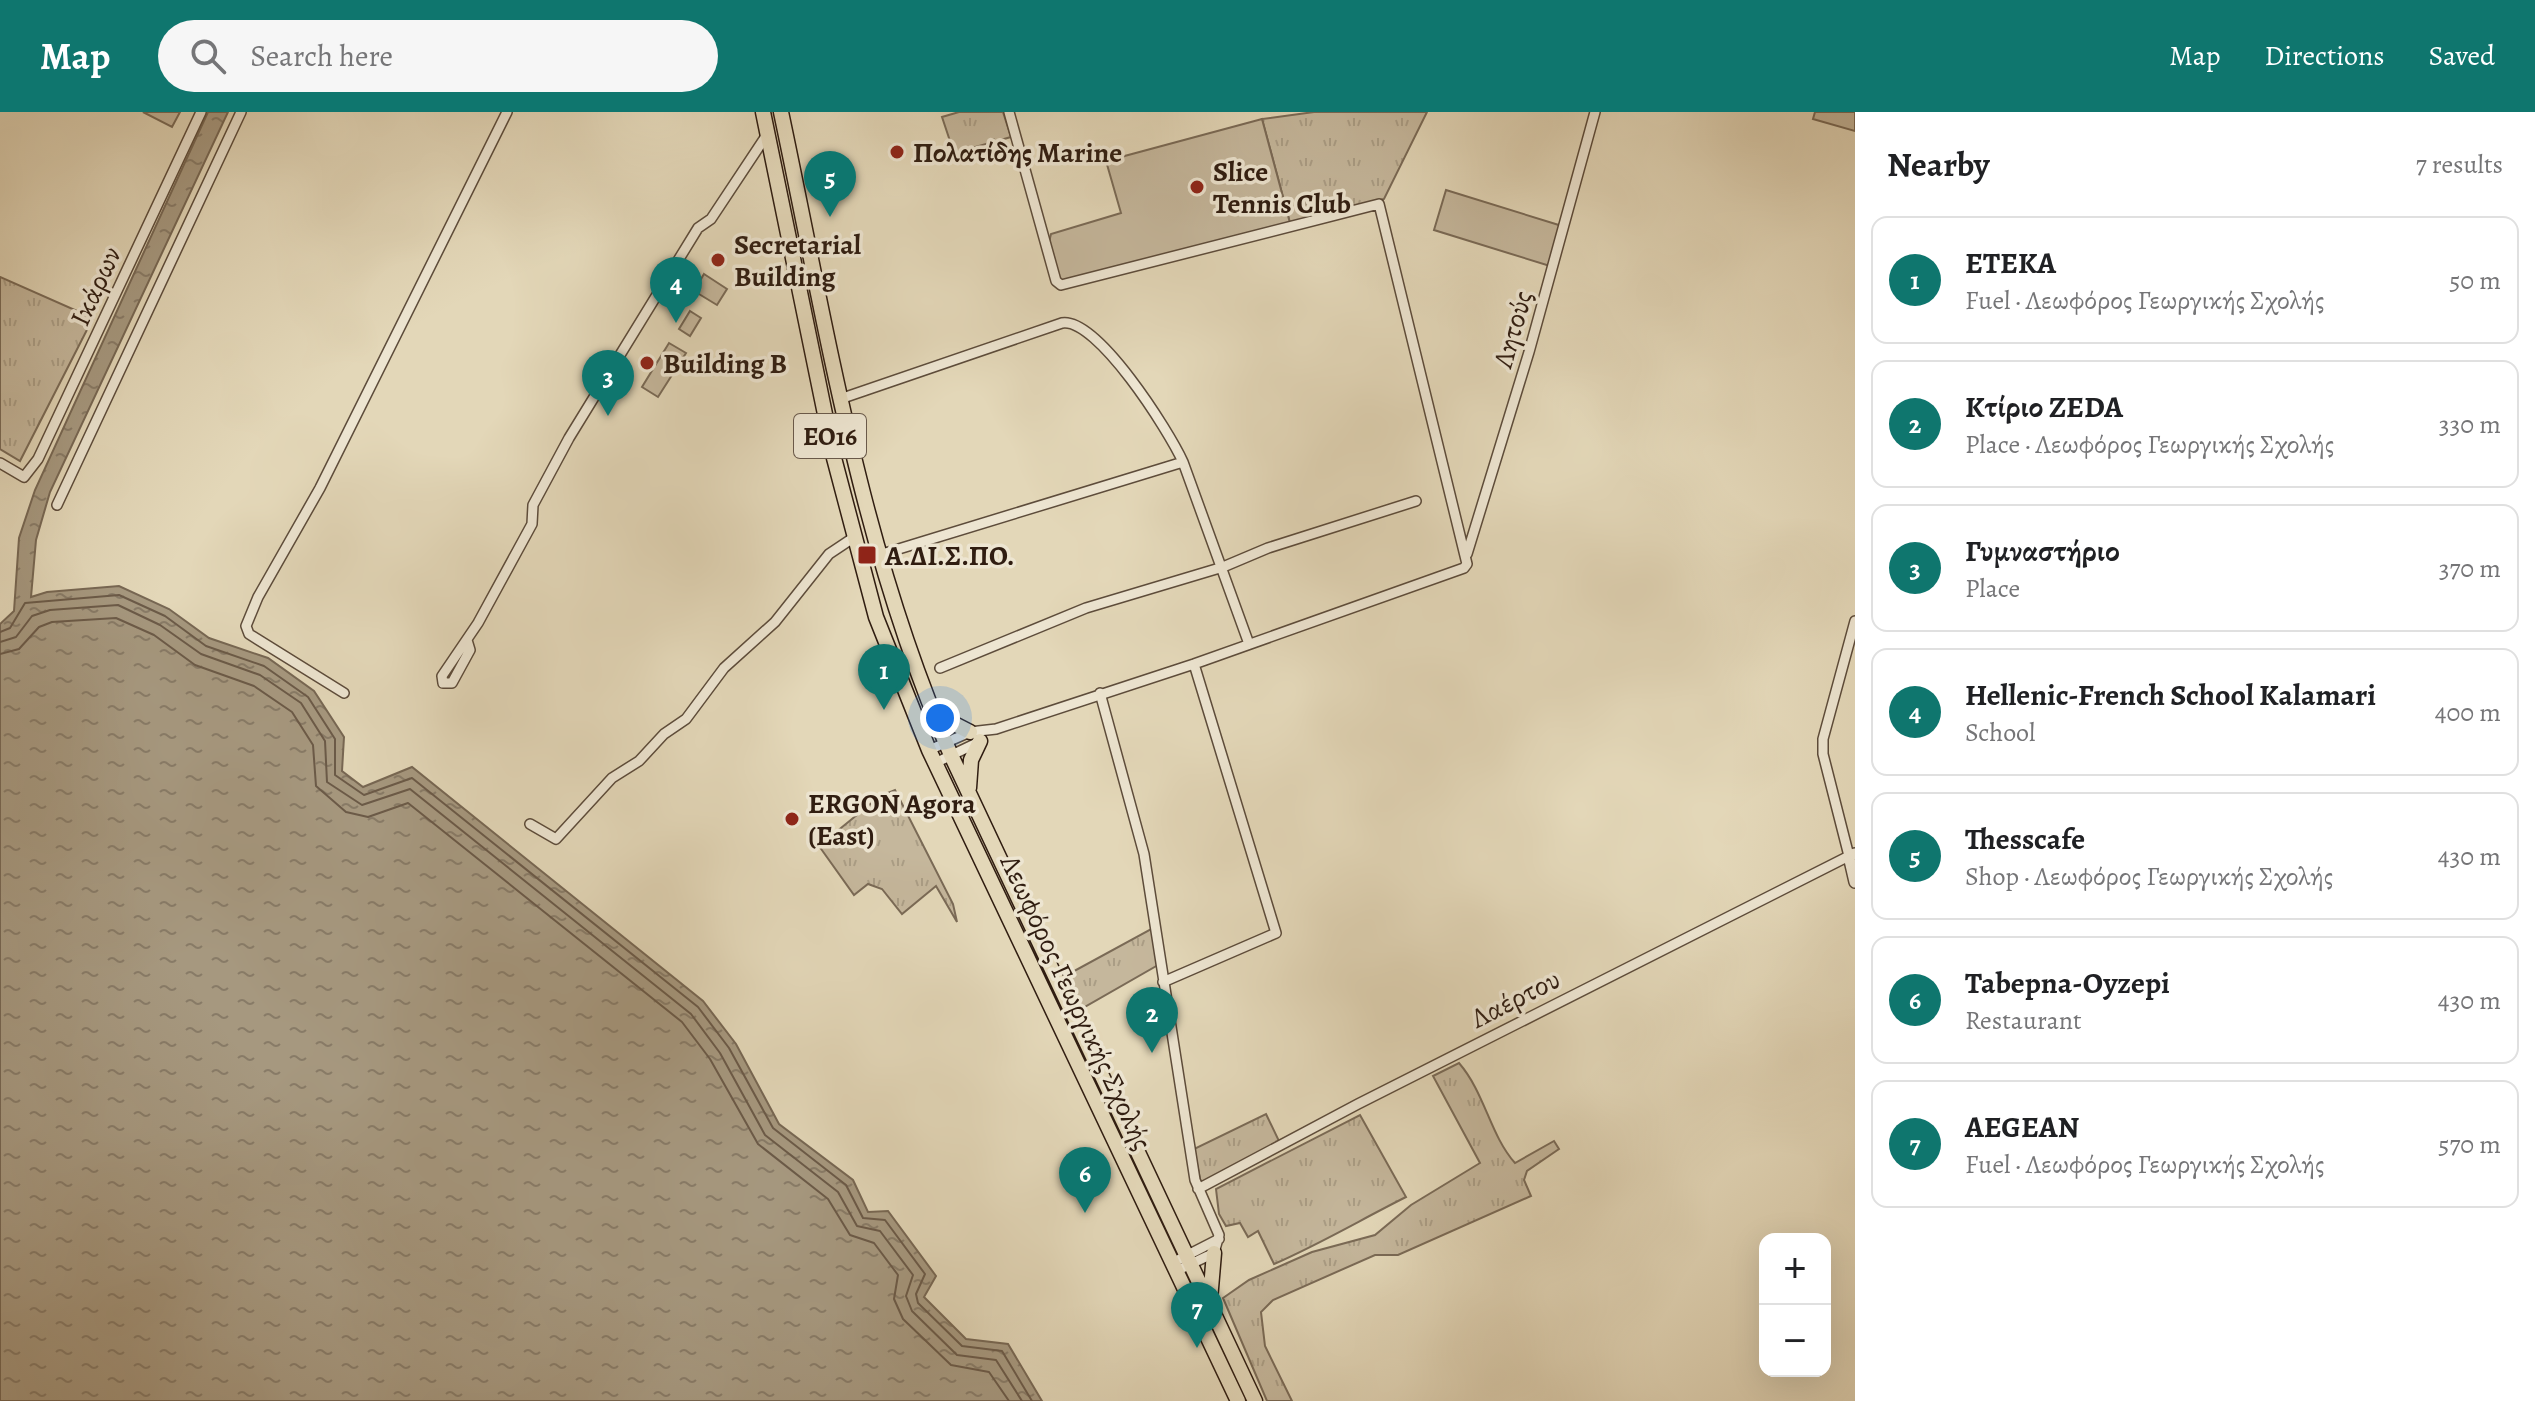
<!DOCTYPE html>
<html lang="en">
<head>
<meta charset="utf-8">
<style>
	:root { --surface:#fff; --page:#f6f6f6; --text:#202124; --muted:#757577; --line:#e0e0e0; --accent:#0f766e }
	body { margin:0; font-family:Alegreya,serif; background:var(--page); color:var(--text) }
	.controls { position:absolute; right:24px; bottom:24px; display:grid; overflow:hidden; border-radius:16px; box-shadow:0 8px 32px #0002 }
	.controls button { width:72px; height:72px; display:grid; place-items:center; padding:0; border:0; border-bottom:2px solid var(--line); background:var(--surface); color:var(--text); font:40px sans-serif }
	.you { position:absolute; left:940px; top:606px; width:28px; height:28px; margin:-20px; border:6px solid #fff; border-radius:50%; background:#1a73e8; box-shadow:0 0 0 12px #1a73e833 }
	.badge { display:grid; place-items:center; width:52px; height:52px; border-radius:50%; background:var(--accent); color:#fff; font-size:26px; font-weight:700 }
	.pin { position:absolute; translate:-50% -66px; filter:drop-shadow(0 2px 4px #0008) }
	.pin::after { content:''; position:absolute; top:42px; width:28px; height:24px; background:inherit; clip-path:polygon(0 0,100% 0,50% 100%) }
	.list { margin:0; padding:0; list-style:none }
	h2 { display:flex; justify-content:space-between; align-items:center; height:104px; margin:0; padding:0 32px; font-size:34px }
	h2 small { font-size:26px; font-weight:400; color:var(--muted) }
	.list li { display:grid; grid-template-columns:52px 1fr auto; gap:24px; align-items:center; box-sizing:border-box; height:128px; margin:0 16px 16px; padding:0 16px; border:2px solid var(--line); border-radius:16px }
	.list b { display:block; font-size:30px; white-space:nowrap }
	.list p { margin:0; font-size:26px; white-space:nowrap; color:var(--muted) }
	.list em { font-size:26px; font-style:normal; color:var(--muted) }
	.icon { flex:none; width:44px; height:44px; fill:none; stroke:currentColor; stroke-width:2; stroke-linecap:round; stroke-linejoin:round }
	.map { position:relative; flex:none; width:1855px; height:1289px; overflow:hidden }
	header { display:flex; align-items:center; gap:48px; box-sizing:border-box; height:112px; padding:0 40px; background:var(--accent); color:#fff }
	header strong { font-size:38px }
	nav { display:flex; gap:44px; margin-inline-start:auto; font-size:28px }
	.search { width:560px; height:72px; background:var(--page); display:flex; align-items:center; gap:20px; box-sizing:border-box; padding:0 28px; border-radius:44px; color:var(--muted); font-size:30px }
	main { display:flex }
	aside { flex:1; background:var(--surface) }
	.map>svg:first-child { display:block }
</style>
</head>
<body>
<header>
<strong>Map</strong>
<div class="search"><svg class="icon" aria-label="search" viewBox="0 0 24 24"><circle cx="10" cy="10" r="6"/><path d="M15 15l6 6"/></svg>Search here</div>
<nav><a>Map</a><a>Directions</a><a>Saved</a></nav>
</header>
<main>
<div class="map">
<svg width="1855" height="1289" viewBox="0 0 1855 1289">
	<defs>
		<pattern id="grass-tufts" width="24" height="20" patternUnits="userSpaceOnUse" patternTransform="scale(2)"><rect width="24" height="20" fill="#c5b79c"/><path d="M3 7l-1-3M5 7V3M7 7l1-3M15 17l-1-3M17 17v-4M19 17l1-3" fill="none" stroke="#aa9d85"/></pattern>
		<pattern id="water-ripples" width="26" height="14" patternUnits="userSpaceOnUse" patternTransform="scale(2)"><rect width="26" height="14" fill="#a6987f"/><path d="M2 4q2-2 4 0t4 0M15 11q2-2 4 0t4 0" fill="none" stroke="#887b67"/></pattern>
	</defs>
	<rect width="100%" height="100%" fill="#e3d7b8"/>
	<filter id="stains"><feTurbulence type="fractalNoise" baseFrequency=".0025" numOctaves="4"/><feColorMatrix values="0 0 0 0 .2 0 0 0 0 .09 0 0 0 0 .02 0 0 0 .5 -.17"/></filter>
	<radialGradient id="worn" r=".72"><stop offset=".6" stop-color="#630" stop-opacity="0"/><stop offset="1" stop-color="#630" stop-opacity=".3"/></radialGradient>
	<path fill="url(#grass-tufts)" stroke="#7a6a56" stroke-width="2" d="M143 0H180L172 15Z
		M959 0H1003L1011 25 954 41 942 5Z
		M1314 0H1427L1384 87 1290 111 1262 7Z
		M0 165 93 206 20 349 0 337Z
		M895 678 953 792 957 810 936 774 902 802 882 777 868 772 854 783 819 734 880 684Z
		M1153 816 1158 853 1081 897 1065 864Z
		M1459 951C1485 981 1490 1023 1515 1051L1554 1029 1559 1037 1527 1059 1524 1068 1531 1084 1398 1143H1375L1273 1188 1261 1200 1265 1234 1292 1289H1267L1223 1186 1249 1168 1312 1140 1375 1123 1411 1093 1480 1051 1433 964Z
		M1266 1002 1279 1029 1201 1072 1194 1037Z
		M1360 1003 1406 1085C1362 1107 1320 1132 1274 1152L1258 1119 1248 1125 1240 1111 1226 1114 1219 1102 1216 1077Z"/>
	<path fill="#c5b79c" stroke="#7a6a56" stroke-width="2" d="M1815 0H1855V19L1813 7Z
		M1262 7 1290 111 1055 173 1048 134 1051 122 1121 101 1106 49Z
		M1446 78 1562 114 1550 154 1434 118Z
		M704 162 727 177 717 193 694 179Z
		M690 199 701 206 690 224 679 217Z
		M669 231 686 241 658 285 642 275Z"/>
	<path fill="url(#water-ripples)" stroke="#776753" stroke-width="2" d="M208 0H228L50 380 36 428 31 485 47 480 119 474 169 497 209 526 268 546 314 579 344 625 342 659 363 675 412 655 703 889 736 932 779 1012 853 1068 868 1100 888 1099 936 1164 924 1185 966 1227 1008 1232 1042 1289H0V512L14 499 19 426 35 378Z"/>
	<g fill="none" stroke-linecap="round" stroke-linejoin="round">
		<path stroke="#6b5a48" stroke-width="2" d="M0 520 10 516 25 491 119 483 165 504 206 534 264 554 308 585 335 627V663L364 683 412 666 698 895 729 936 773 1016 846 1073 863 1106 885 1108 925 1162 916 1182 918 1191 962 1234 1002 1239 1032 1289
			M0 530 16 525 32 504 50 498 118 493 160 513 201 542 260 563 301 591 325 629 327 670 362 693 410 677 691 902 720 941 765 1023 838 1080 857 1114 880 1119 913 1163 906 1184 912 1199 957 1243 996 1248 1022 1289
			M0 542 19 537 39 515 52 510 116 506 154 523 195 553 254 574 292 600 313 633 316 674 346 700 368 705 408 691 682 910 710 947 758 1032 828 1087 850 1123 874 1131 898 1163 894 1187 903 1207 951 1253 989 1260 1009 1289"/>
		<defs>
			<path id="minor" d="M840 287 1062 211C1097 205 1169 319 1183 350
				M0 351 24 365 38 347 201 0
				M57 393 241 0
				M1467 442 1529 240 1595 0
				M879 443 1183 350 1249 532
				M467 528 470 538 452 571H443L442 564 478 511 532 412 533 393 569 326 698 116 711 107 768 21
				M940 556 1086 496 1223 455 1268 436 1416 389
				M344 581 249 522 246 514 258 485 320 376 507 0
				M1100 581 1144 742 1195 1068 1219 1123 1214 1141 1176 1159
				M929 638 970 620 996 617 1194 552 1464 456 1467 452 1379 92 1061 173 1056 169 1009 0
				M935 651 979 630
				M530 712 556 727 612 666 639 649 664 622 686 607 724 556 775 510 829 442 853 426
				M1163 870 1276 821 1194 552
				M1198 1077 1358 992 1849 744 1823 642V627L1855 509
				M1172 1151 1219 1127"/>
			<path id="tertiary" d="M1855 742 1849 744 1855 770"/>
			<path id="primary" d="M763 0 834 346 876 505 929 638 1238 1289
				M781 0C827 217 861 439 951 643L1255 1289
				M933 601 970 620
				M969 676 971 648 980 629
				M1210 1188 1214 1141"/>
		</defs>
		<use href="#minor" stroke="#5d4c3b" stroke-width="12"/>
		<use href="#tertiary" stroke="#5d4c3b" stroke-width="14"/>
		<use href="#primary" stroke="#301d11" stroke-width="17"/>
		<use href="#minor" stroke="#ede5d1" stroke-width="9"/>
		<use href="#tertiary" stroke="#ede5d1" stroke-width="11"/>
		<use href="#primary" stroke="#e3d7b8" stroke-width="14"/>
	</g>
	<g fill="#8f2418" stroke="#ede5d1" stroke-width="3">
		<circle cx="897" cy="40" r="8"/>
		<circle cx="1197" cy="75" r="8"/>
		<circle cx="718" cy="148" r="8"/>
		<circle cx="647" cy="251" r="8"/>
		<rect x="857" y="433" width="20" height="20" rx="4"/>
		<circle cx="792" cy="707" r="8"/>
	</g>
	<g text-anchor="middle" stroke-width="7" stroke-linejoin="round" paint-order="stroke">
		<rect fill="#ede5d1" stroke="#69594b" stroke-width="2" x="794" y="302" width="72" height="44" rx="6"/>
		<g font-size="26" font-weight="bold" fill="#301d11">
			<text x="830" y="333">ΕΟ16</text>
		</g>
		<g font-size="28" font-weight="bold" fill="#301d11" stroke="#ede5d1" text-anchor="start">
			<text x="913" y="50">Πολατίδης Marine</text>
			<text x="1213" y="69">Slice<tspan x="1213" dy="32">Tennis Club</tspan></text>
			<text x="734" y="142">Secretarial<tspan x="734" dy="32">Building</tspan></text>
			<text x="663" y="261">Building B</text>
			<text x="885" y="453">Α.ΔΙ.Σ.ΠΟ.</text>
			<text x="808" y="701">ERGON Agora<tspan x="808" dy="32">(East)</tspan></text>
		</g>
		<g font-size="28" fill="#301d11" stroke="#ede5d1">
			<text transform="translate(95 174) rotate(-65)" y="10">Ικάρων</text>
			<text transform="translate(1512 217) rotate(-74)" y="10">Λητούς</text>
			<text transform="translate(1515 886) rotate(-27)" y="10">Λαέρτου</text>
			<text transform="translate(1077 890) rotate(65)" y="10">Λεωφόρος Γεωργικής Σχολής</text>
		</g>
	</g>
	<rect width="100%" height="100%" filter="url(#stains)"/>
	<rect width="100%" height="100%" fill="url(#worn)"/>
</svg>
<div class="controls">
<button>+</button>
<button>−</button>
</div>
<div class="you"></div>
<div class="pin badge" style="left:884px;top:598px">1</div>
<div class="pin badge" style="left:1152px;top:941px">2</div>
<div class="pin badge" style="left:608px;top:304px">3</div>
<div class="pin badge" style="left:676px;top:211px">4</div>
<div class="pin badge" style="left:830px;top:105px">5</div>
<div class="pin badge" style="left:1085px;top:1101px">6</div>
<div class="pin badge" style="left:1197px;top:1236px">7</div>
</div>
<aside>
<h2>Nearby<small>7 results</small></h2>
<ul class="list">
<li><span class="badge">1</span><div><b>ΕΤΕΚΑ</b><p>Fuel · Λεωφόρος Γεωργικής Σχολής</p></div><em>50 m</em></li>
<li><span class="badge">2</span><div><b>Κτίριο ZEDA</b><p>Place · Λεωφόρος Γεωργικής Σχολής</p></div><em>330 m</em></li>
<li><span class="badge">3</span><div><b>Γυμναστήριο</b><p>Place</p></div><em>370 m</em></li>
<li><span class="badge">4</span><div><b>Hellenic-French School Kalamari</b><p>School</p></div><em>400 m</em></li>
<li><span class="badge">5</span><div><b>Thesscafe</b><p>Shop · Λεωφόρος Γεωργικής Σχολής</p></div><em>430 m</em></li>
<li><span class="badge">6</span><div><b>Tabepna-Oyzepi</b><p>Restaurant</p></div><em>430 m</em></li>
<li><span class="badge">7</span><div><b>AEGEAN</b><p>Fuel · Λεωφόρος Γεωργικής Σχολής</p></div><em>570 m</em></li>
</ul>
</aside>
</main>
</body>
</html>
